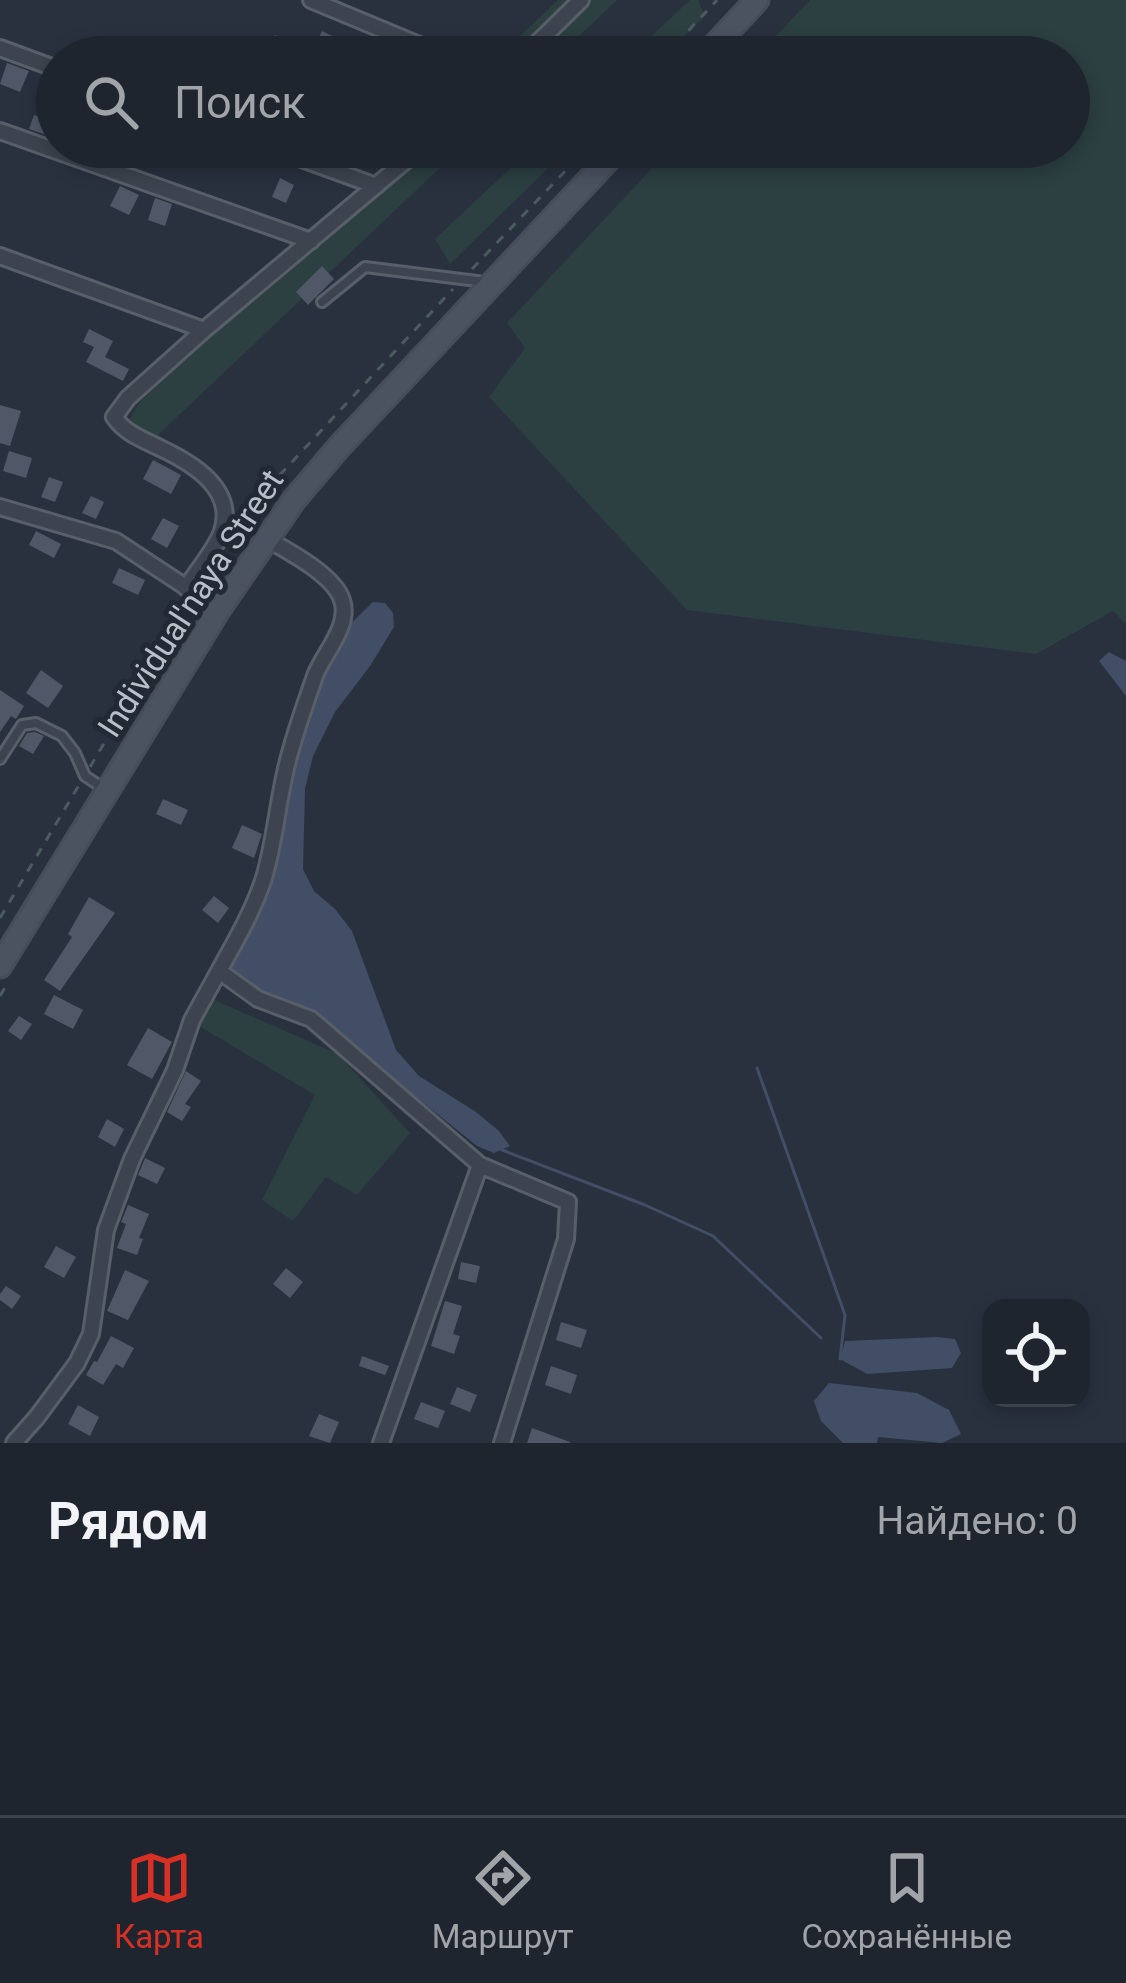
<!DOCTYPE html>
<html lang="ru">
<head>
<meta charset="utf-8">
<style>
	:root { --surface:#1f252f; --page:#272d37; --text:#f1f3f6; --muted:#a1a5aa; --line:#3c424b; --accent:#d93025 }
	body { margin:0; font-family:Roboto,sans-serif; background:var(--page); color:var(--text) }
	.controls { position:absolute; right:36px; bottom:36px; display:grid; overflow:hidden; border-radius:24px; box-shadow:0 6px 18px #0003 }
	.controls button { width:108px; height:108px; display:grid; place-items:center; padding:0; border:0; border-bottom:3px solid var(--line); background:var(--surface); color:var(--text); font:60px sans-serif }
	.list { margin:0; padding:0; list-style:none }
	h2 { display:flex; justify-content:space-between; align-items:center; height:156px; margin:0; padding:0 48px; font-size:51px }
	h2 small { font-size:39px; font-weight:400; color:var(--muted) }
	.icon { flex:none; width:66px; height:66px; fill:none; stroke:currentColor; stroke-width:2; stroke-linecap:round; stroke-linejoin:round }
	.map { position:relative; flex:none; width:1126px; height:1443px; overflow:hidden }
	.search { position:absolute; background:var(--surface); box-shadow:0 6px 18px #0003; left:36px; right:36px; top:36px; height:132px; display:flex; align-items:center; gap:30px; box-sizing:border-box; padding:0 42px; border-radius:66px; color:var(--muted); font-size:45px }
	.sheet { height:372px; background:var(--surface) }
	nav { display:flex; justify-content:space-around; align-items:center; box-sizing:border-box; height:168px; border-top:3px solid var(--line); background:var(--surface); font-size:33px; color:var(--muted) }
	nav a { display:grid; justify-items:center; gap:6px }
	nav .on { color:var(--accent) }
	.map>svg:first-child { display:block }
</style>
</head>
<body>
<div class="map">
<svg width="1126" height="1443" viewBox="0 0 1126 1443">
	<rect width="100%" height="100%" fill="#29313f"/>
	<path fill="#2c3f41" d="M558 0H617L557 57H498Z
		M690 0H698L705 16 662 57H629Z
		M810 0H1126V624L1113 611 1036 654 687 610 489 397 525 348 507 323 672 147H1069V57H756Z
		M405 147H462L158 435 149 438 137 432 129 420 139 403Z
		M533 147H570L450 264 435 239Z
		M212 999 338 1054 410 1133 357 1195 326 1177 293 1221 262 1200 315 1095 199 1026Z"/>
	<path fill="#414e66" d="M373 602 385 603 393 613 394 627 370 666 335 712 313 756 305 789 303 869 314 891 335 909 352 931 396 1050 419 1076 476 1112 499 1131 510 1146 494 1153 477 1146 317 1017 260 991 230 968 239 944 257 919 268 886 297 751 318 689 345 629Z
		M1109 652 1126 661V696L1099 661Z
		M937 1337 955 1339 961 1353 952 1368 867 1374 840 1359 845 1341Z
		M829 1383 917 1393 949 1410 961 1434 942 1443 878 1437 877 1443H843L821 1421 814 1401Z"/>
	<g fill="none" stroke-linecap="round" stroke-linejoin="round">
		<path stroke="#414e66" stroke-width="3" d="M757 1068 845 1315 840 1359
			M502 1150 645 1205 713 1236 821 1338"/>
	</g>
	<path fill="#505867" d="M322 31 339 39 331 56 314 48Z
		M275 35 295 45 290 57H264Z
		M91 40 113 47 110 57H85Z
		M7 63 29 71 20 92 0 84Z
		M34 115 57 123V139L29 129Z
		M172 147H215L208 162Z
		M280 178 294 185 286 203 272 197Z
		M120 186 139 195 129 215 110 206Z
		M155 198 172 204 165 226 148 220Z
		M322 266 334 279 308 305 296 292Z
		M89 329 113 341 105 357 129 369 123 381 86 362 94 347 83 342Z
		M0 405 21 411 10 446 0 443Z
		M9 451 32 458 26 478 3 471Z
		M153 460 181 475 171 494 143 479Z
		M49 477 63 482 55 502 41 497Z
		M91 496 104 502 96 519 82 513Z
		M163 518 179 526 167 548 151 539Z
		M36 531 61 544 54 558 29 545Z
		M119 568 145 580 138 595 112 583Z
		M41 670 63 686 48 708 26 693Z
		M0 690 24 706 16 719 11 716 0 732Z
		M35 732 44 736 33 754 19 746 27 733Z
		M163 799 188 810 181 825 156 814Z
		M242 825 262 834 254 858 232 848Z
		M214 896 229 908 218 923 202 910Z
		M89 897 115 913 60 991 44 980 72 937 68 934Z
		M54 995 83 1010 73 1029 44 1014Z
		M19 1016 32 1024 21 1040 8 1031Z
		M148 1028 172 1042 152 1079 127 1065Z
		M186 1071 201 1081 185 1104 191 1107 182 1121 167 1112Z
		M107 1119 124 1129 115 1147 98 1137Z
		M145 1158 165 1168 157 1184 138 1175Z
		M128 1205 149 1214 139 1238 143 1239 137 1255 117 1248 126 1224 121 1222Z
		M56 1246 76 1257 64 1278 44 1267Z
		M461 1262 480 1266 476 1283 458 1279Z
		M286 1268 303 1282 290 1298 273 1284Z
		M125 1270 149 1281 128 1320 107 1311Z
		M6 1286 21 1296 12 1309 0 1300V1294Z
		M445 1301 462 1306 453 1334 460 1336 454 1354 431 1346Z
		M561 1322 587 1330 581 1348 556 1340Z
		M111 1336 134 1348 123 1368 116 1364 103 1385 86 1375 94 1361 97 1362Z
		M362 1356 389 1366 385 1375 359 1366Z
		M551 1366 577 1375 571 1394 545 1385Z
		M457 1387 477 1395 470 1412 450 1404Z
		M421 1402 445 1411 438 1428 414 1419Z
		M78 1405 99 1417 90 1436 68 1424Z
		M319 1414 339 1422 330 1443 309 1436Z
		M532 1428 570 1442V1443H527Z"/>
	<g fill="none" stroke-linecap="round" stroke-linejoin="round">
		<defs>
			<path id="service" d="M322 302 365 267 485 282
				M0 759 22 725 36 723 62 736 75 753 85 776 106 790"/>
			<path id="minor" d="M311 0 448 57
				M0 48 57 69
				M523 57 581 0
				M0 131 311 241
				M269 147 376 186
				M0 256 204 330
				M0 507 116 541 219 609
				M265 538C288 551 334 575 342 600 351 626 323 654 315 676 304 708 292 740 285 773 277 808 274 846 263 881 252 913 235 942 219 971L258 999 311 1019 480 1165 568 1202 566 1239 502 1443
				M186 588C197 570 215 551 222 531 236 489 192 463 160 448 142 439 126 434 114 417L128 398 204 330 422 147
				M14 1443 37 1417 77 1363 91 1334 106 1230 132 1159 175 1070 192 1020 219 971
				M381 1443 480 1165"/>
			<path id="secondary" d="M704 57 757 0
				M0 966 219 609 294 500 339 447 620 147"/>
		</defs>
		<use href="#service" stroke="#585f69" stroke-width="14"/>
		<use href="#minor" stroke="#585f69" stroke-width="20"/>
		<use href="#secondary" stroke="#464d58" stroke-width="27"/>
		<path stroke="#4b5b5f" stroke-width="3" stroke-dasharray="9 9" stroke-linecap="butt" d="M664 57 717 0
			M472 269 588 147
			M235 532 277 478 453 289
			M90 767 186 605
			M0 918 79 785
			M0 996 8 982"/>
		<use href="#service" stroke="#3d444f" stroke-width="8"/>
		<use href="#minor" stroke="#3d444f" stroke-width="14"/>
		<use href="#secondary" stroke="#4b5361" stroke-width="21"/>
	</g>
	<g text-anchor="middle" stroke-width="10" stroke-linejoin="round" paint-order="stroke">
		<g font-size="33" fill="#b9bfc9" stroke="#222934">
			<text transform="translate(190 603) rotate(-57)" y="12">Individual'naya Street</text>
		</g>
	</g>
</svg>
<div class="controls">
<button><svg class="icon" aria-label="locate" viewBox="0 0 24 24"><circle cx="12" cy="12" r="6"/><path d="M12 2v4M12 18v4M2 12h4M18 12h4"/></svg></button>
</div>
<div class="search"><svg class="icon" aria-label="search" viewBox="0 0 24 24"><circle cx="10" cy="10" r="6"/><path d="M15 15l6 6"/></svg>Поиск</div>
</div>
<section class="sheet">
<h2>Рядом<small>Найдено: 0</small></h2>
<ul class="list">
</ul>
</section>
<nav>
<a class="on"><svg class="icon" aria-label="map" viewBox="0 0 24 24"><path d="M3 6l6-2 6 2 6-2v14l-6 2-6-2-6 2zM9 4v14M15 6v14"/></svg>Карта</a>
<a><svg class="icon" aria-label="directions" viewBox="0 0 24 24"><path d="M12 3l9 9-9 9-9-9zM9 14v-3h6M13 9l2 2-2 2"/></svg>Маршрут</a>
<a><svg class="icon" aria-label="saved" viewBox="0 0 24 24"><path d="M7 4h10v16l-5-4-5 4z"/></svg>Сохранённые</a>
</nav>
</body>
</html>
